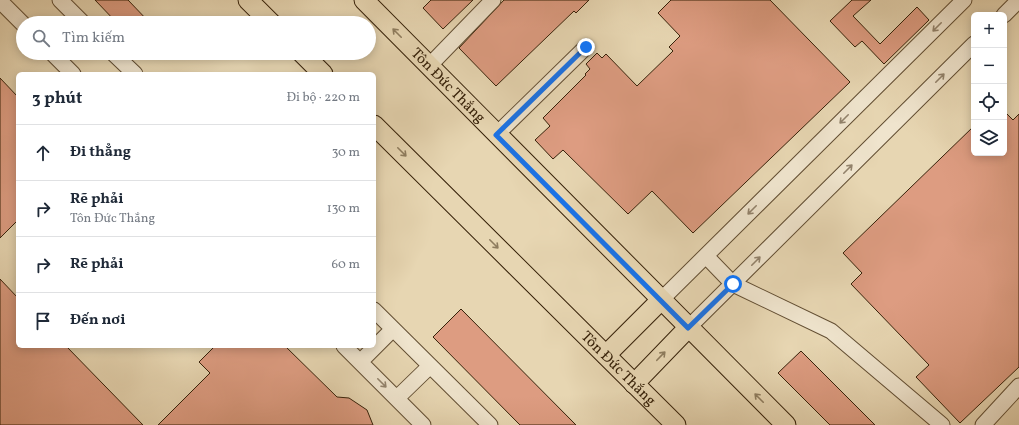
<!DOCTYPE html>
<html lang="vi">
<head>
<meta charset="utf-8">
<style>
	:root { --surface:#fff; --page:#f6f6f7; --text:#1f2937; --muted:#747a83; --line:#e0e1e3 }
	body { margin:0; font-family:Vollkorn,serif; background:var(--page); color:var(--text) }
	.controls { position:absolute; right:12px; top:12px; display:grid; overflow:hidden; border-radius:6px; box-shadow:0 2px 10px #0003 }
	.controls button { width:36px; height:36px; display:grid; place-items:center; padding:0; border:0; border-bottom:1px solid var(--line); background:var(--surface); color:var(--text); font:20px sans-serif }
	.stop { position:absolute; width:12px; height:12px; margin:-9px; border:3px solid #1a73e8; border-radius:50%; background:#fff }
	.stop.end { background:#1a73e8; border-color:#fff; box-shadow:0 1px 4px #0008 }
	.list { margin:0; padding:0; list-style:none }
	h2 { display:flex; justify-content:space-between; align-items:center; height:52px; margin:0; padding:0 16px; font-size:17px }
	h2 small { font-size:13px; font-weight:400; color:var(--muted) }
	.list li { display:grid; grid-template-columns:26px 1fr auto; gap:12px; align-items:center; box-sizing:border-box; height:56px; padding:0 16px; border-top:1px solid var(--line) }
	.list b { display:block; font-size:15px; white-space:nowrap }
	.list p { margin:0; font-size:13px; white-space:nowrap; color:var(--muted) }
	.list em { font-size:13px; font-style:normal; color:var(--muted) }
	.icon { flex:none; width:22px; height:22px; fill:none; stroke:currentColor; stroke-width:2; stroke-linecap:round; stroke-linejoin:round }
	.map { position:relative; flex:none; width:1019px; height:425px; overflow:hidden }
	.search { position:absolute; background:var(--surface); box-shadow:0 2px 10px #0003; left:16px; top:16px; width:360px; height:44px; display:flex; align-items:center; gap:10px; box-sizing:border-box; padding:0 14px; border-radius:22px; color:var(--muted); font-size:15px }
	.panel { position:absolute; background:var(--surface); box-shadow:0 2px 10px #0003; left:16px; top:72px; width:360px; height:276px; border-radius:6px }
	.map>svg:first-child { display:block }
</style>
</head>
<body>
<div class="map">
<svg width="1019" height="425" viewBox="0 0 1019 425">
	<rect width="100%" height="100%" fill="#e7d6b2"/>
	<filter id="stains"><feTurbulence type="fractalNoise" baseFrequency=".005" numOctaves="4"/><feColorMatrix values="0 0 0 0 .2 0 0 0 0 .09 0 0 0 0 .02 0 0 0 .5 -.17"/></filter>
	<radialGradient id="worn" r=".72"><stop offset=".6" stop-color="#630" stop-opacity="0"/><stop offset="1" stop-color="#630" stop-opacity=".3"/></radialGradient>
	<path fill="#dd9c81" stroke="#362109" d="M95 0H128L150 23H117Z
		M431 0H473L443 29 423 8Z
		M504 0H589L576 13 574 11 496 86 459 48Z
		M671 0H770L850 82 693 233 652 191 628 214 563 150 553 159 535 140 550 126 543 118 586 75 585 74 590 69 586 64 597 53 602 58 606 54 637 86 673 51 669 47 680 36 658 13Z
		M852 0H871L853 16 880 44 917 7 929 20 884 64 862 41 855 47 830 21Z
		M0 78 18 97V220L0 238Z
		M1004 111 1013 120 1019 114V367L960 423 916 377 929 365 851 284 862 273 843 253 974 126V153H1004Z
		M0 279 18 298V346H66L143 425H0Z
		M461 309 576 425H520L433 337Z
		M215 346H285L337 397 349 398 367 410 373 425H158L210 373 199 362Z
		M801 351 875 425H830L778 373Z"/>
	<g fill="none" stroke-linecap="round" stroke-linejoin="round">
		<defs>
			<path id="minor" d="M60 0 83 23
				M0 1 23 24
				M1004 15 1019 0
				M52 53 73 74
				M113 53 135 74
				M429 66 493 0
				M496 135 586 47
				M706 256 733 284 831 331 942 425
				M661 300 964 0
				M374 310 490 425
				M688 328 974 44
				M344 346 423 425
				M360 362 393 329
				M397 398 430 366
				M983 425 1019 386"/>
			<g id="major">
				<path d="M248 0 271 23"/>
				<path id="s1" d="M364 0 786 425"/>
				<path d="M302 53 323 74"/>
				<path id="s2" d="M374 125 676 425"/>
				<path d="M606 355 661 300"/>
				<path d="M634 384 688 328"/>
			</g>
		</defs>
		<use href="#minor" stroke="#624e33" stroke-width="17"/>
		<use href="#major" stroke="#362109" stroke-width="21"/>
		<use href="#minor" stroke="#efe4cd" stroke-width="15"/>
		<use href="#major" stroke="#e7d6b2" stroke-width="19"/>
	</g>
	<defs><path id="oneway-shaft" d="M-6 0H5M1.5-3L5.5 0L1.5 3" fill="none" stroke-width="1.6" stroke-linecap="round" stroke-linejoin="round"/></defs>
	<g stroke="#92826b">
		<use href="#oneway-shaft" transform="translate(937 27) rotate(135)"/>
		<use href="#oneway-shaft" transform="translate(940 78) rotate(-45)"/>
		<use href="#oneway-shaft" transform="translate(844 119) rotate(135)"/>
		<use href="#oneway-shaft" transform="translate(848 169) rotate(-45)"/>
		<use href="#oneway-shaft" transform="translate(752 210) rotate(135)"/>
		<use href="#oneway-shaft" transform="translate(756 261) rotate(-45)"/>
		<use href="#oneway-shaft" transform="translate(382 383) rotate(45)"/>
	</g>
	<g stroke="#8e7c5e">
		<use href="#oneway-shaft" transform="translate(397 33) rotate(-135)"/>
		<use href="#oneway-shaft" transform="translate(402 152) rotate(45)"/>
		<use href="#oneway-shaft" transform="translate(494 244) rotate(45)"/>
		<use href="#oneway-shaft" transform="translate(661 356) rotate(-46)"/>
		<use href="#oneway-shaft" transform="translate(759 398) rotate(-135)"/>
	</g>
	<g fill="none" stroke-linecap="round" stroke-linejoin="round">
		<path stroke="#1a73e8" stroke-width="5" d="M586 47 496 135 688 328 733 284"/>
	</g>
	<g text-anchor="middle" stroke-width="4" stroke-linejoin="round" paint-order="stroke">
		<g font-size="15" fill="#362109" stroke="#efe4cd">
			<text dy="5" stroke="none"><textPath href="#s1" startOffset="120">Tôn Đức Thắng</textPath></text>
			<text dy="5" stroke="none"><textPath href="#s2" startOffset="345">Tôn Đức Thắng</textPath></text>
		</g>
	</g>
	<rect width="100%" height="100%" filter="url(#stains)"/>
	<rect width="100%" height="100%" fill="url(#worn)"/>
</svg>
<div class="controls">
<button>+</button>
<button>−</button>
<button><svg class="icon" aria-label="locate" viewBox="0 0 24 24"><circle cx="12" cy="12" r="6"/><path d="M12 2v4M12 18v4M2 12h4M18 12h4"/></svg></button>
<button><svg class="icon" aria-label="layers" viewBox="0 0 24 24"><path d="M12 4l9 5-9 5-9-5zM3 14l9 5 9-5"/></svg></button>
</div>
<div class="stop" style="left:733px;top:284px"></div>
<div class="stop end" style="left:586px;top:47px"></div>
<div class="search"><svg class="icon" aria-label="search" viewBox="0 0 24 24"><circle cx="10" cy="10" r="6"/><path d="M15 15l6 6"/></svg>Tìm kiếm</div>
<section class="panel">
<h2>3 phút<small>Đi bộ · 220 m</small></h2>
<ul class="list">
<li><svg class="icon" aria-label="ahead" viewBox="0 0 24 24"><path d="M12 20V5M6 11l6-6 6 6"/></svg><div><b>Đi thẳng</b></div><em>30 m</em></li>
<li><svg class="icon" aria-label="right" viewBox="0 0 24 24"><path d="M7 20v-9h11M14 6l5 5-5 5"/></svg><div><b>Rẽ phải</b><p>Tôn Đức Thắng</p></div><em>130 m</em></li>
<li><svg class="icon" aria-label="right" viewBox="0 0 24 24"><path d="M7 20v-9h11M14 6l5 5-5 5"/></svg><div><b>Rẽ phải</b></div><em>60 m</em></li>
<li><svg class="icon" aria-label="arrive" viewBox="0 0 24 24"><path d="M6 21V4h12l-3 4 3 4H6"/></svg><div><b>Đến nơi</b></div></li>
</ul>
</section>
</div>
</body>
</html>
